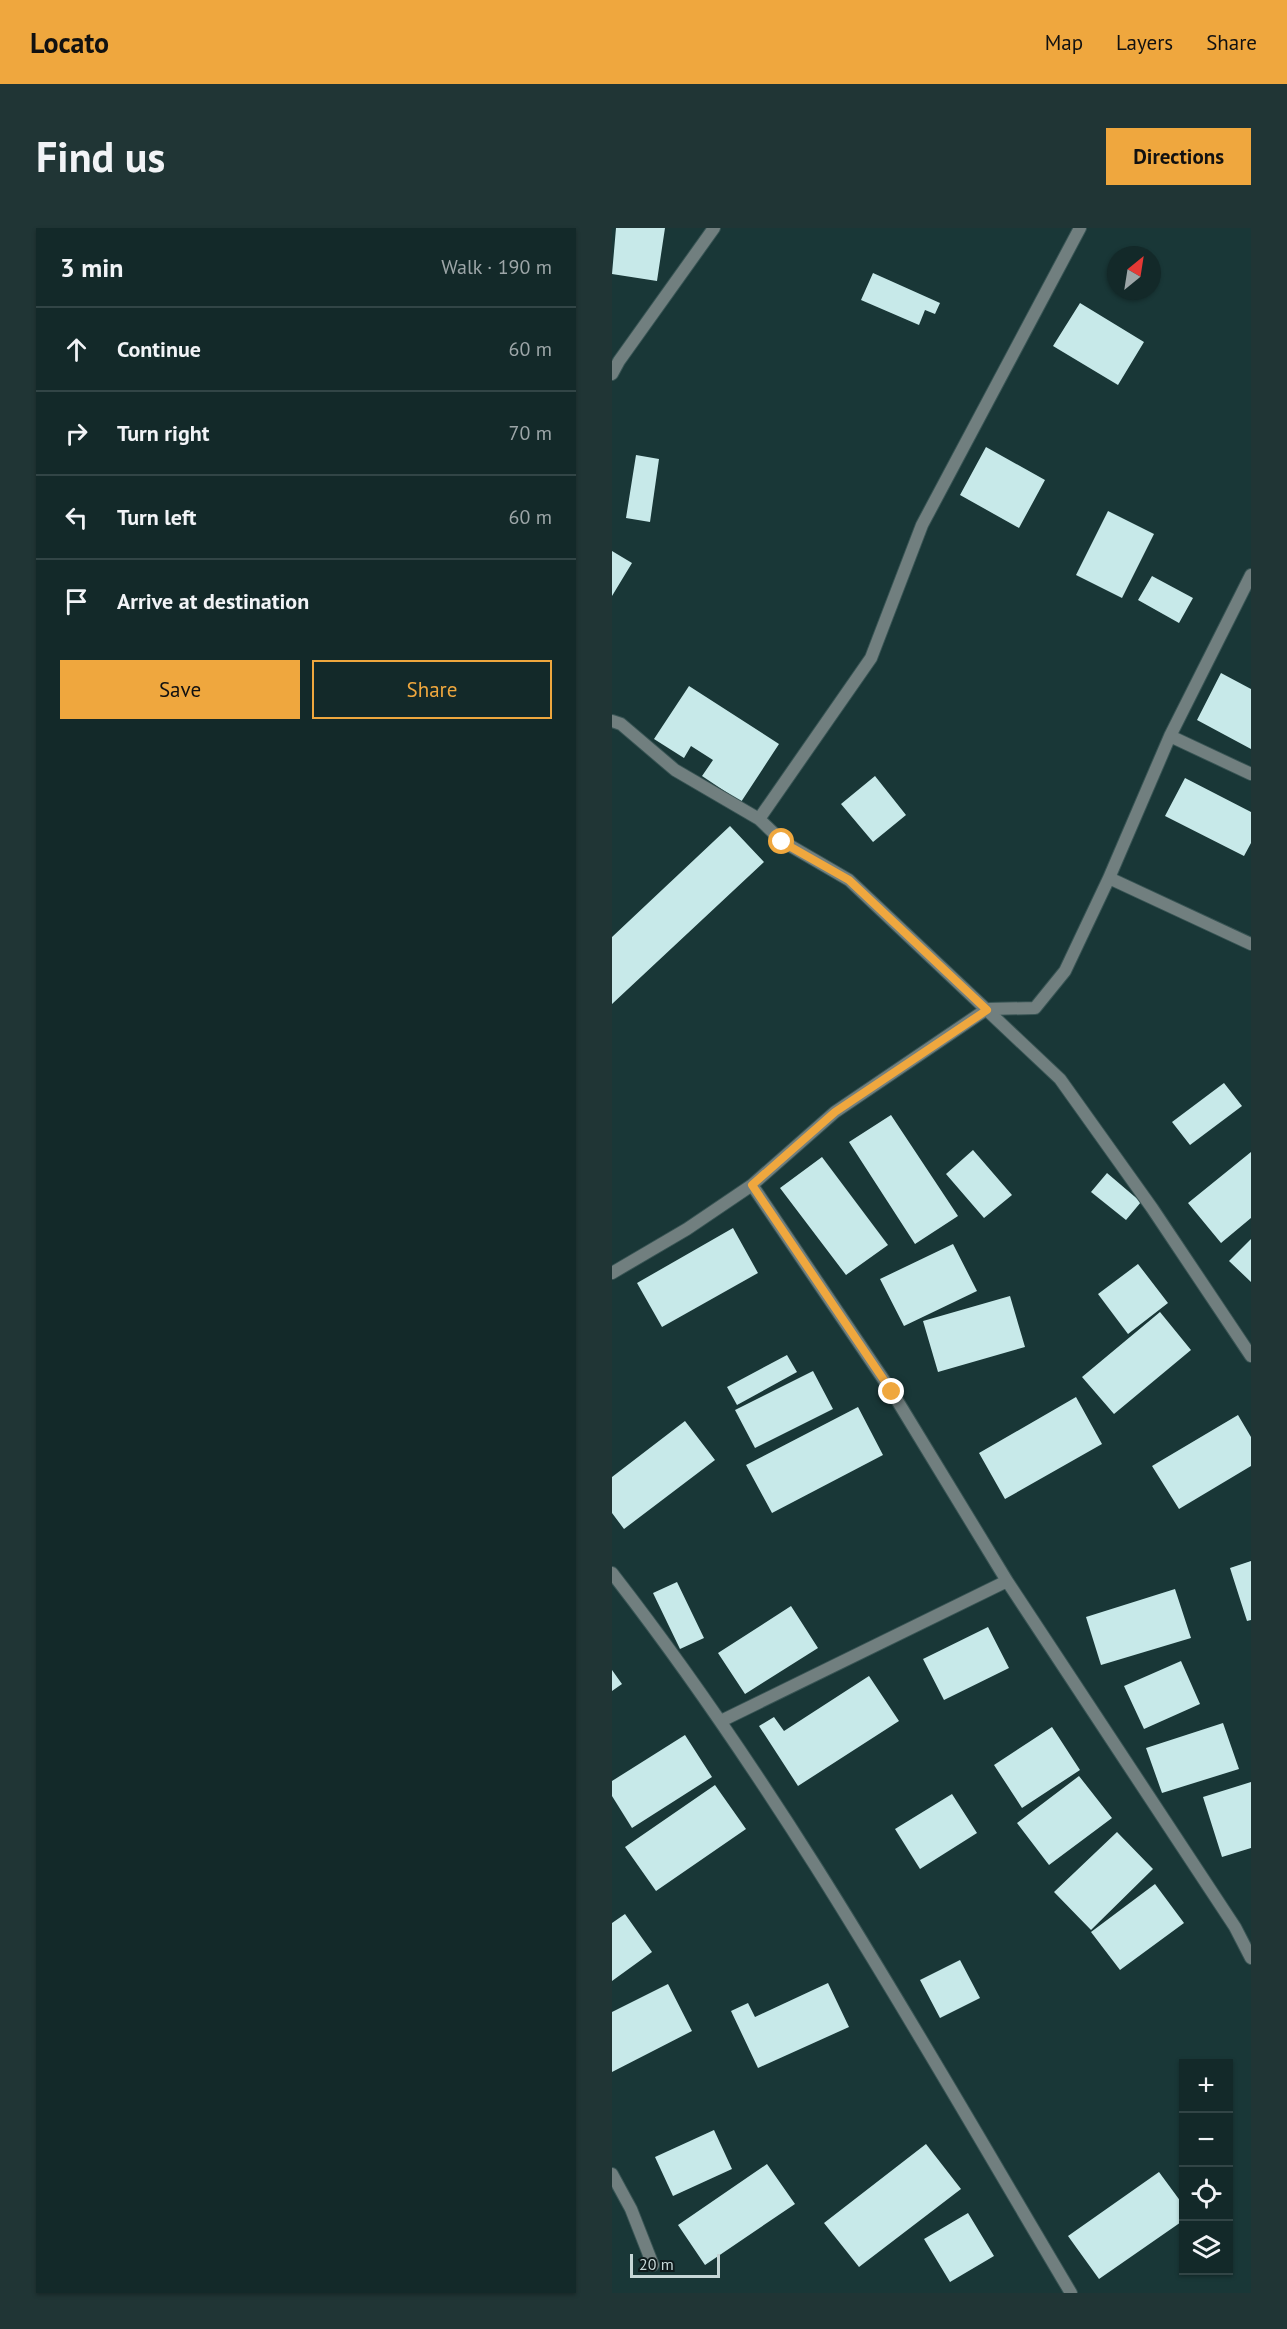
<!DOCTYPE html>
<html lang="en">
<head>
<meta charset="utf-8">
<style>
	:root { --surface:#132929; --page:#203535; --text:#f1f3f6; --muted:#9da6a8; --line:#324546; --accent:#efa73e }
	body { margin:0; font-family:"PT Sans",sans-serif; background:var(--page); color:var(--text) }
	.controls { position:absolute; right:18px; bottom:18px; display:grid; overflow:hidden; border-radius:0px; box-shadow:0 2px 4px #0004 }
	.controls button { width:54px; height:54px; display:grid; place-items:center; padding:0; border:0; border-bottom:2px solid var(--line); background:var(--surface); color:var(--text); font:30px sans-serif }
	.compass { position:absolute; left:495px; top:18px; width:54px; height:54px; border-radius:50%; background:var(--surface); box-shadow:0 2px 4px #0004; rotate:30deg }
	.scale { position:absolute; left:18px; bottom:15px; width:90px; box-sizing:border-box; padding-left:6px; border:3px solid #c6d7d7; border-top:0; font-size:16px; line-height:21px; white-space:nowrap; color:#c6d7d7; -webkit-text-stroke:4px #0f1b1c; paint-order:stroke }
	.stop { position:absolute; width:18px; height:18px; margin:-14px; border:4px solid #efa73e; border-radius:50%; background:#fff }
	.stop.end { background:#efa73e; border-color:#fff; box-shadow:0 2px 6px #0008 }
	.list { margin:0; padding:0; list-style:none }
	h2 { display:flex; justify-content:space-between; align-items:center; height:78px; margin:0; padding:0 24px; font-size:26px }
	h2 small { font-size:20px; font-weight:400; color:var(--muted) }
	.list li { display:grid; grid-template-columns:39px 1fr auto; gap:18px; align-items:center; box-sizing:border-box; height:84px; padding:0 24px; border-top:2px solid var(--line) }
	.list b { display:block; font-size:22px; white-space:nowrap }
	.list em { font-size:20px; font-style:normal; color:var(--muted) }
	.actions { display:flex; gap:12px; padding:18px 24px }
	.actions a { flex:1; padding:14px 0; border:2px solid var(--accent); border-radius:0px; text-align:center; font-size:21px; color:var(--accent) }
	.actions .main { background:var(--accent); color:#111 }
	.icon { flex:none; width:33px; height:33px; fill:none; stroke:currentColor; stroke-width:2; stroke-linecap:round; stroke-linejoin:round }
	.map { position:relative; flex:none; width:639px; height:2065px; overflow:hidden; border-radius:0px }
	header { display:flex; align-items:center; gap:36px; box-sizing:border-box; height:84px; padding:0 30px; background:var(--accent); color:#111 }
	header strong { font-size:28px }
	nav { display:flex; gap:33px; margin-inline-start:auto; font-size:21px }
	.intro { display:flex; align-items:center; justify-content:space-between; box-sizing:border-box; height:144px; padding:0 36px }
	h1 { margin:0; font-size:42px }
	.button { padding:15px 27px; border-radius:0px; background:var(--accent); color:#111; font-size:21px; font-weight:700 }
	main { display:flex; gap:36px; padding:0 36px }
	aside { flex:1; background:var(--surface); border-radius:0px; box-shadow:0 2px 4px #0004 }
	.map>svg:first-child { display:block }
</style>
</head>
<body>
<header>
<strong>Locato</strong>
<nav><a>Map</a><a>Layers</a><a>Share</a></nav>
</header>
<div class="intro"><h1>Find us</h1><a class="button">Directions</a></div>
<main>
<aside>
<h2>3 min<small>Walk · 190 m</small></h2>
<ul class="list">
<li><svg class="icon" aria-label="ahead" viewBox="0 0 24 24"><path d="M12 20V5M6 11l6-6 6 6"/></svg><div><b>Continue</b></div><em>60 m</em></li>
<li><svg class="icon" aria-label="right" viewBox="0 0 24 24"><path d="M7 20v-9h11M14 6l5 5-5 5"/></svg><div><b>Turn right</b></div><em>70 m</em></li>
<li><svg class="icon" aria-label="left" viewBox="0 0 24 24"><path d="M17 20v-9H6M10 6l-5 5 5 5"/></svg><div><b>Turn left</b></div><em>60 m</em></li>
<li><svg class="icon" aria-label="arrive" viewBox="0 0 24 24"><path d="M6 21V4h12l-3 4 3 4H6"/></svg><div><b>Arrive at destination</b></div></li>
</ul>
<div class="actions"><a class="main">Save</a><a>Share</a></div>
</aside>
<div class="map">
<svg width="639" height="2065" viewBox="0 0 639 2065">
	<rect width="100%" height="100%" fill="#193737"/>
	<path fill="#c7e9e9" d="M4 0H53L45 53 0 46Z
		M261 45 328 75 323 86 313 82 307 97 249 72Z
		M468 75 532 114 506 157 441 118Z
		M374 219 433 252 407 300 348 267Z
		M24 227 47 231 38 294 14 290Z
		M496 283 542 306 510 370 464 347Z
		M0 323 20 335 0 368Z
		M540 348 581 370 567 395 526 372Z
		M609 445 639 461V521L585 492Z
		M77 458 167 516 129 574 90 548 101 532 79 518 72 530 42 511Z
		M263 548 294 587 261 614 229 576Z
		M573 550 639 584V615L632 628 553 588Z
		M118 598 152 634 0 776V709Z
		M612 855 630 878 578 917 560 894Z
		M279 887 346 988 303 1016 237 914Z
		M361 922 400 967 372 990 334 946Z
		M639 924V990L609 1015 576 975Z
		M210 929 276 1017 234 1047 168 960Z
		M495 945 529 974 514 992 479 964Z
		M121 1000 146 1045 50 1099 25 1055Z
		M639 1011V1054L617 1033Z
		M341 1016 365 1063 292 1098 268 1051Z
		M526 1036 556 1075 516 1106 486 1066Z
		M398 1068 413 1119 326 1144 311 1093Z
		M548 1084 579 1122 502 1186 470 1149Z
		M175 1127 185 1144 125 1177 115 1159Z
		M201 1143 221 1181 143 1220 123 1182Z
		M464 1169 490 1216 393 1271 367 1225Z
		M246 1179 271 1227 160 1285 134 1237Z
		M626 1187 639 1209V1238L567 1281 540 1238Z
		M73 1193 103 1232 12 1301 0 1285V1249Z
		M639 1333V1392L635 1393 618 1340Z
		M65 1354 92 1410 68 1421 41 1365Z
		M563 1361 579 1410 489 1437 474 1389Z
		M179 1378 206 1420 133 1466 106 1425Z
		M376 1399 397 1440 332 1472 311 1431Z
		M569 1433 588 1476 532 1501 512 1458Z
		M0 1442 10 1456 0 1463Z
		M257 1448 287 1493 186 1558 147 1498 162 1489 172 1503Z
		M611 1495 627 1541 550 1565 534 1520Z
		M440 1499 468 1542 410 1580 382 1537Z
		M73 1507 100 1549 20 1600 0 1568V1553Z
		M467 1548 500 1590 437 1637 405 1595Z
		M639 1554V1620L610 1629 591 1569Z
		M103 1557 134 1601 44 1663 13 1619Z
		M340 1566 365 1605 308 1641 283 1601Z
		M505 1604 541 1641 479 1702 442 1664Z
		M543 1656 572 1695 508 1742 479 1704Z
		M13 1686 40 1724 0 1753V1695Z
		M348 1732 368 1770 328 1790 308 1752Z
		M216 1755 237 1799 146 1840 119 1783 136 1775 143 1789Z
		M56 1756 80 1803 0 1844V1784Z
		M102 1902 120 1941 61 1968 43 1929Z
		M314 1916 349 1961 247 2039 212 1995Z
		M155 1936 183 1976 93 2037 66 1997Z
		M547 1944 572 1978V1992L487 2051 456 2008Z
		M356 1985 382 2028 338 2054 312 2011Z"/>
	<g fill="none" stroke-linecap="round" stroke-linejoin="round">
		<defs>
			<path id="street" d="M0 146 7 133 102 0
				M0 493 9 496 63 542 147 591 170 613 237 652 448 851 540 980 639 1128
				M558 508 639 347
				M147 591 259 430 310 297 468 0
				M497 650 639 716
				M140 957 280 1164 395 1353 623 1699 639 1730
				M0 1045 75 1001 140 957 223 884 375 781 423 780 453 743 497 650 558 508 639 546
				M0 1345C175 1570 314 1821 459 2065
				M109 1493 395 1353
				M0 1946 19 1981 41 2037"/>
		</defs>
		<use href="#street" stroke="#385454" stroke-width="14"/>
		<use href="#street" stroke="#717f7f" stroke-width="12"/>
	</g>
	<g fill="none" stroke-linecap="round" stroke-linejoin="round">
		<path stroke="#efa73e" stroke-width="8" d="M170 614 237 652 375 782 223 884 140 957 280 1164"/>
	</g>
</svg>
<div class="controls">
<button>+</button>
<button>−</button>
<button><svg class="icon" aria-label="locate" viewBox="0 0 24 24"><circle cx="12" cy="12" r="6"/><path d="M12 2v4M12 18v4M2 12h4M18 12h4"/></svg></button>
<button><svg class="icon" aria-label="layers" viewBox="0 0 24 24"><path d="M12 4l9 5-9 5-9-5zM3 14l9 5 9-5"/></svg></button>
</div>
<svg class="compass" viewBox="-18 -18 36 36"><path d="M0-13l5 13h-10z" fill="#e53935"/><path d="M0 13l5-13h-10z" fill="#9da6a8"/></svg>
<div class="scale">20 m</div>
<div class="stop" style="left:170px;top:614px"></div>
<div class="stop end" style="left:280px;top:1164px"></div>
</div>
</main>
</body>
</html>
